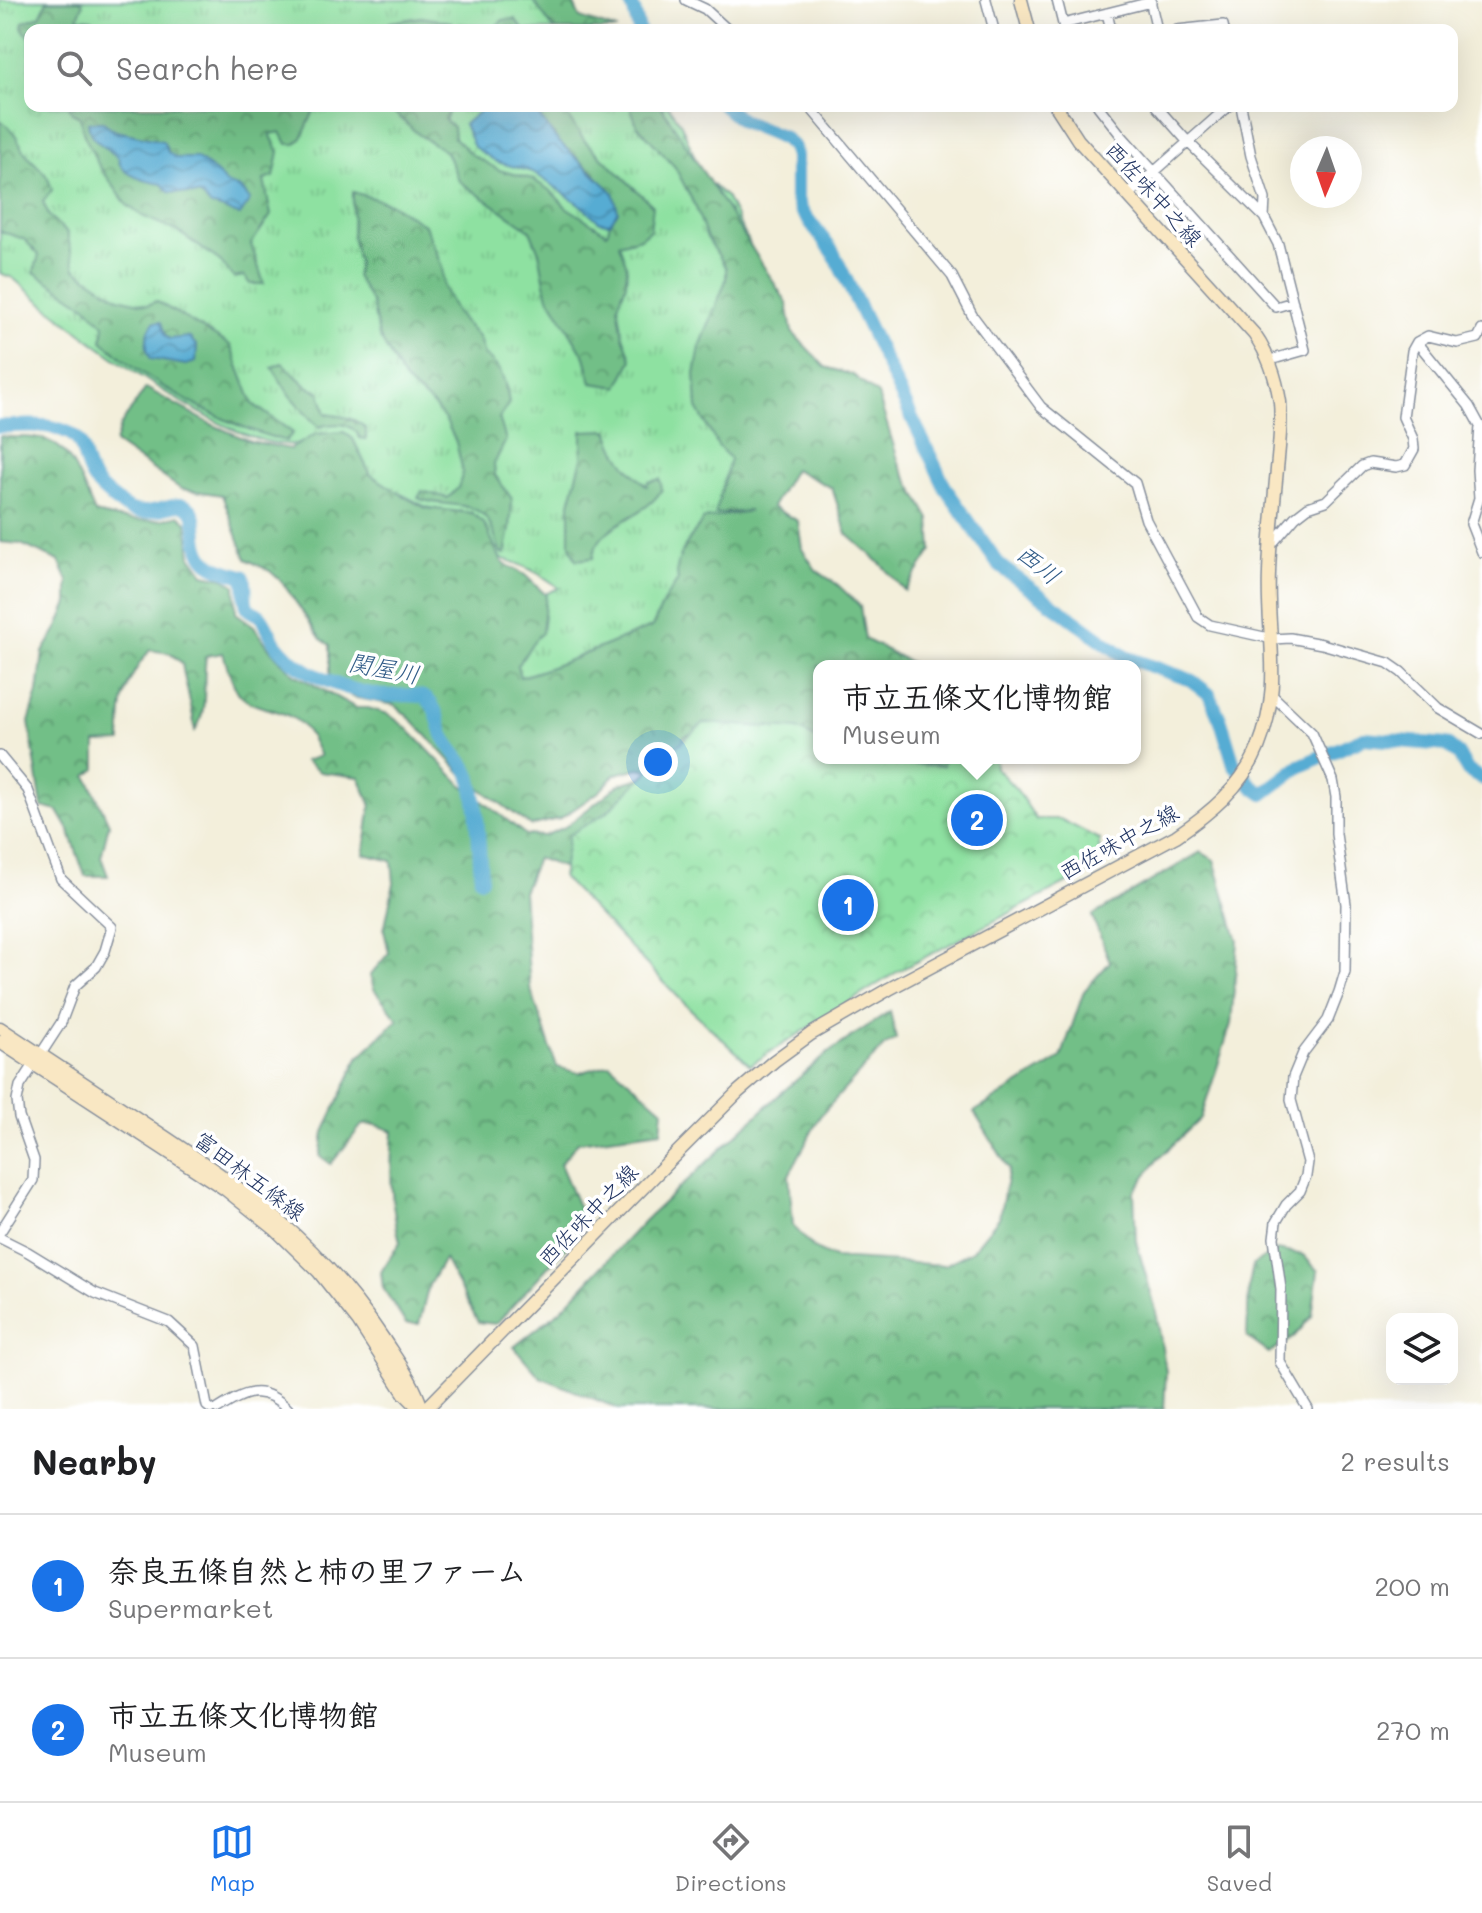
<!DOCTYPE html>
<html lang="en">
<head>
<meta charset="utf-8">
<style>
	:root { --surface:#fff; --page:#f2f2f2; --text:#202124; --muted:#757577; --line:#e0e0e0; --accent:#1a73e8 }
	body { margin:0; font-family:Mali,"Klee One",sans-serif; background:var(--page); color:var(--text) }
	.controls { position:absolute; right:24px; bottom:24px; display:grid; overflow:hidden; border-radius:16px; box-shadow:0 8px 32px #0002 }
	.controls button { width:72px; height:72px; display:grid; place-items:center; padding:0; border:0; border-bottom:2px solid var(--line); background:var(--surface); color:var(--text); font:40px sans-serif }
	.compass { position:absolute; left:1290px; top:136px; width:72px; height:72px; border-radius:50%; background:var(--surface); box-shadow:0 8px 32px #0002; rotate:182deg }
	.you { position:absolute; left:658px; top:762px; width:28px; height:28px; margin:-20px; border:6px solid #fff; border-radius:50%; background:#1a73e8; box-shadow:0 0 0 12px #1a73e833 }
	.badge { display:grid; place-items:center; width:52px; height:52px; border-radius:50%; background:var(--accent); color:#fff; font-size:26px; font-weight:700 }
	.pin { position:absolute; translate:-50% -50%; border:4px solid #fff; box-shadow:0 2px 8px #0006 }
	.popup { position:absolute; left:813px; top:660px; width:328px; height:104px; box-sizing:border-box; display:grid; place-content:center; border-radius:16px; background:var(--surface); filter:drop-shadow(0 2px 6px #0005); font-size:26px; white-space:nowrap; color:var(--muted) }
	.popup b { font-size:30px; color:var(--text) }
	.popup::after { content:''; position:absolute; left:50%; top:100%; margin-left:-16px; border:16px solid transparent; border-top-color:var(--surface) }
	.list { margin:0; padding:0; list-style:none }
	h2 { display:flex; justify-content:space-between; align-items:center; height:104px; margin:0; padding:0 32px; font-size:34px }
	h2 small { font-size:26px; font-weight:400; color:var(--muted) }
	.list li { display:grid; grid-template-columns:52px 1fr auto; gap:24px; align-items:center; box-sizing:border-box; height:144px; padding:0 32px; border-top:2px solid var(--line) }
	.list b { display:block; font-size:30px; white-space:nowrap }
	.list p { margin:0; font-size:26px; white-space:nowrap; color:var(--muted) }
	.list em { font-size:26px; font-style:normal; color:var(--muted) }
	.icon { flex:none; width:44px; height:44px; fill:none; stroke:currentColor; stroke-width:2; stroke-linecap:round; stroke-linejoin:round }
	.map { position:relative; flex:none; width:1482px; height:1409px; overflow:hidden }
	.search { position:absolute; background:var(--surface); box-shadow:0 8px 32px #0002; left:24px; right:24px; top:24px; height:88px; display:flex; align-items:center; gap:20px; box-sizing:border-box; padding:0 28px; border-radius:16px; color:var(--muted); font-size:30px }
	.sheet { height:392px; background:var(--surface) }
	nav { display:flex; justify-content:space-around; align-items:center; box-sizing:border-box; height:112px; border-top:2px solid var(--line); background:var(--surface); font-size:22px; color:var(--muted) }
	nav a { display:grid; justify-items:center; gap:4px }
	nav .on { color:var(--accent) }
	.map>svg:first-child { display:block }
</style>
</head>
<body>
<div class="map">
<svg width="1482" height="1409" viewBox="0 0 1482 1409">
	<defs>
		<pattern id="grass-tufts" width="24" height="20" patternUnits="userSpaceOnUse" patternTransform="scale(2)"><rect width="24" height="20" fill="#8ee1a1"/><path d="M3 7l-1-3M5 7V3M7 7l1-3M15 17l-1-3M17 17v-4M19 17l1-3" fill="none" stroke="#7ac18d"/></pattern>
		<pattern id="forest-crowns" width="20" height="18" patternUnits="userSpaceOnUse" patternTransform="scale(2)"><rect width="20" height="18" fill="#72bf87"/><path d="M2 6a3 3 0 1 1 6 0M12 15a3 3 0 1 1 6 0" fill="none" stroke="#5d9c72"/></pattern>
		<pattern id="park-crowns" width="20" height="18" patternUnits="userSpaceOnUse" patternTransform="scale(2)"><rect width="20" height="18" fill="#8ee1a1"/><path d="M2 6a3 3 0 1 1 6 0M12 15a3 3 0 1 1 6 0" fill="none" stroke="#7ac18d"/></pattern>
		<pattern id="water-waves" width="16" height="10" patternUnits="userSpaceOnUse" patternTransform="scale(2)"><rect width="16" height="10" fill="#56acd3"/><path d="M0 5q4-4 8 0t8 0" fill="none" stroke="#468cae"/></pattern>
	</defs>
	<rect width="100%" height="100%" fill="#fff"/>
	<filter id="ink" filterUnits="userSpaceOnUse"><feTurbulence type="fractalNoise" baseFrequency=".0125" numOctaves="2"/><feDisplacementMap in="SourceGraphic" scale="16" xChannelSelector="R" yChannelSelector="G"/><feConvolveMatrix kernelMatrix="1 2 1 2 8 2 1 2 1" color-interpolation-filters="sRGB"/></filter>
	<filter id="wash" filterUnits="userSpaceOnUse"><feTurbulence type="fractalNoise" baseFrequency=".006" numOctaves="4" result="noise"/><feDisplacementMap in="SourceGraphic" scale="32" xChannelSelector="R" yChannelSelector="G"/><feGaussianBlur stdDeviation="1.8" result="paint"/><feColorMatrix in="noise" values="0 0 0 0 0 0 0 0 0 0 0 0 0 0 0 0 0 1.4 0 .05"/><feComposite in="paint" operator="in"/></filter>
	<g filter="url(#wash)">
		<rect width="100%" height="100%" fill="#f3efdb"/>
		<path fill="url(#grass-tufts)" stroke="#548880" stroke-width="2" d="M0 0H563L578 30H30V106H668L681 124 703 177 726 197 777 298 763 497 718 530 662 630 534 686 504 674 542 595 559 588C542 574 515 560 493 557L464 514 426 507 302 443C237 460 63 322 13 278L0 273Z"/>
		<path fill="url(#forest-crowns)" stroke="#467772" stroke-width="2" d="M80 0 83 4 78 18 91 19 109 30H30V38L22 28 23 22 40 16 47 1Z
			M533 0H572L580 18 617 30H554Z
			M421 17 452 22V30H377L391 22Z
			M515 19 524 30H462L460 24 494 28 503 20Z
			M69 106H316L302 138 296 144H287L281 132 270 134 279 152 274 177 264 180 271 215 251 244 264 284H250L244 276 234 278 220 261 177 231 142 216 127 205 98 164 84 135 80 117 72 113Z
			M387 106H451L445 120 453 127 454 138 471 154 499 170 532 179 551 191 566 207 607 233 610 223 618 211 594 173 558 141 531 106H560L585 141 653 206 650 230 640 238 619 244 627 266 626 284 618 305 623 336 632 360 618 387 592 383 585 357 547 294 539 252 530 230 459 181 446 152 418 134Z
			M630 106H661L787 303 792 332 825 367 853 375 878 395 900 466 930 519 932 550 905 591 881 564 847 534 832 488 794 469 772 507 798 521 802 549 816 570 838 585 860 606 865 639 917 666H819V758H958L947 772 854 771 720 726 684 736 677 768 657 772 639 768 616 774 600 791 561 818 531 826 466 778 415 723 395 705 352 697 330 675V645L321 639 282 582 270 571 246 559 222 495 181 489 115 443 120 426 146 388 211 424 250 441 290 449 316 434 344 432 353 439 370 474 405 497 426 508 472 513 484 523 502 562 525 575 546 595 542 633C529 642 528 654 517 665L520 677C565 665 608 643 652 627L665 599 678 580C673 556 691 538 704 519L750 511 715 514 730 459 718 446 697 408 695 374 700 347 726 280V267L706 236 696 208 675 167 637 125Z
			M0 121C22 136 15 141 29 157 41 171 47 171 52 190L43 202 49 216 67 233 75 269 119 298 148 305 156 301 230 345 253 404 293 433 286 441C220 424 153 386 102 341L104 325 87 307 34 272 39 255 24 239 0 231Z
			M353 192 389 203 425 225 442 267 444 288 456 313 479 338 484 355C502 367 506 382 509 403L499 418 506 440 494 464 495 475 512 499 510 529 505 554 501 553C496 542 493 525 485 517 469 499 439 508 418 498L422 491 448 498 458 488 463 472 456 442 446 421 434 406 405 381 379 336 372 303 356 276 358 262 352 236Z
			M282 363C295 373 305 389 320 392L326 414C341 416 355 417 366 429V439L360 438C352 421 334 423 318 427L290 396 272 367Z
			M608 430C615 454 628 470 647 486L648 482 660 479 662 489C646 519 597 522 593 558L576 560 570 546V503L582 458V431Z
			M0 436C14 438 32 436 46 440 73 448 84 490 95 513 123 520 151 525 179 515L187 522 191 556 204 574 223 578 235 585 236 613 254 626 272 652 294 674 356 708H368L388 714 407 728 461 784 526 835 544 836 565 827 620 784 640 778 666 787 567 869 537 858 523 892 530 987 557 1067 579 1073 610 1064 663 1110 661 1131 578 1142 560 1164 586 1225 496 1324 478 1322 444 1259 429 1285 419 1324H406L383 1288 381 1272 400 1242C390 1202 390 1172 393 1131L377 1125H362L331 1164 320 1156 324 1132 358 1058 398 1019 374 989 370 975 389 953 384 930 394 883 392 861 364 854 371 804 359 777 320 772 305 761 320 756C314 744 308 728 296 720 277 706 248 711 236 689 230 679 227 665 223 653L206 656C202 682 209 709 195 731 193 707 185 687 182 663L169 653 150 650C124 681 120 703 121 742L96 743V769L87 776 109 824 101 857 108 876H85L69 830 58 811 42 807 29 722 38 692 43 652 58 627 68 603V581L59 561 21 544 0 542Z
			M1201 852 1214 860 1238 941 1231 1024 1201 1118 1158 1159 1134 1192 1136 1241 1156 1311 1166 1372 1164 1409H619L540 1377 514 1347 562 1309 645 1220 780 1094 828 1053 890 1011 896 1039 884 1046 820 1116 789 1175 793 1226 815 1249 834 1258 945 1265 972 1251 999 1218 1009 1169 974 1112 1061 1058 1084 991 1110 962 1092 916Z
			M1277 1250 1303 1255 1318 1271 1312 1316 1293 1338 1269 1353 1247 1337 1249 1285 1253 1265Z"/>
		<path fill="url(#park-crowns)" stroke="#548880" stroke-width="2" d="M704 723 797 729 819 740V758H854L863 762 943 766 944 758H995L996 768 1017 790 1036 819H1060L1099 839 1100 866 900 970 750 1065 685 1004 562 877 569 835 607 812 660 760Z"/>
		<path fill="url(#water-waves)" stroke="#386e98" stroke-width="2" d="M486 106H531L558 141 613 192 618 211 610 223 600 222 579 204 533 172 497 162 474 147 464 124Z
			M88 122H103L116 131 163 141 168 152 176 158H196L216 172 225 183 241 188 250 200 240 215C230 214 225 207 211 206L201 195 169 192 162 184C149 182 129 177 121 166 116 157 123 162 115 155 101 143 90 141 88 122Z
			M154 322H161L165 335 169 339 189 337 197 346 196 362 186 365 151 359C144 348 146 332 154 322Z"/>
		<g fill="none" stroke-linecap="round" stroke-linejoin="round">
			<path stroke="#56acd3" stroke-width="14" d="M629 0 634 10 639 30
				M724 106 742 121 784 138 793 147 796 156V197L801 210 833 252 946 489 1000 566 1125 657 1191 680 1209 694 1221 721 1234 764 1253 787 1263 794 1300 766 1364 738 1447 745 1458 754 1468 771 1482 779
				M0 426C18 427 38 423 55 428 88 436 79 451 90 473 96 487 113 499 125 507 151 522 175 497 189 508 202 517 190 549 209 563 218 570 232 573 243 576 248 586 243 596 247 606 249 612 257 612 261 617 268 626 271 639 279 648 302 675 343 689 377 695 390 698 415 692 425 698 437 705 438 723 443 735 450 750 464 761 470 776 478 801 479 851 481 879"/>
		</g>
	</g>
	<g filter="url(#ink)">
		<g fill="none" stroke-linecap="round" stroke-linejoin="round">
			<defs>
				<path id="street" d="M686 0 705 9 728 30
					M986 0 994 30
					M1057 0 1064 28
					M1150 0 1157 30
					M1107 13 1111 30
					M1063 24 1151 2
					M1177 30 1223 25 1224 30
					M809 106 952 276 972 315 1041 407 1135 483 1146 520 1198 617 1210 625 1273 639 1290 638 1322 644 1388 663 1401 672 1438 708 1482 734
					M1098 106 1120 134 1276 307 1293 302
					M1156 106 1187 141 1264 217 1278 244 1305 350 1270 360
					M1241 106 1251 156 1265 199 1264 217
					M1129 194 1229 106
					M1417 342 1469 406 1480 426 1477 470 1479 498 1471 524 1482 552
					M1270 546 1295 517 1308 507 1326 501 1362 466 1370 463 1396 467 1405 465 1414 449 1413 439 1403 417 1412 351 1417 342 1428 336 1457 343 1478 338 1482 330
					M1273 696 1312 733 1333 780 1336 797V834L1346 904 1345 972 1339 992 1328 1020 1303 1053 1293 1077 1291 1100 1308 1162 1306 1176 1300 1191 1286 1205 1276 1222 1274 1238 1281 1289 1280 1362 1308 1409
					M0 756 28 790 61 879 112 927 105 951 96 967 75 986 61 1023 20 1086 17 1101 19 1117 34 1160 33 1180 0 1232
					M0 1238 28 1252 95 1293 169 1322 195 1346 207 1406 211 1409
					M218 1409C245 1392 262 1383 288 1409"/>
				<path id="secondary" d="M1021 0 1029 30
					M0 1028C49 1060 98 1093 147 1125 245 1190 318 1240 384 1340 399 1363 414 1383 422 1409
					M0 1042 225 1189 275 1229 319 1272 358 1321 405 1394 420 1409
					M426 1409 669 1161 738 1092 774 1061 811 1034 889 989 1176 836C1210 813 1242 787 1258 748 1284 683 1266 637 1269 573 1270 538 1274 503 1277 469 1279 447 1282 424 1280 402 1276 376 1269 355 1254 334L1078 140 1056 106"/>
			</defs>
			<use href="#street" stroke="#878f9c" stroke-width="12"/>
			<use href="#secondary" stroke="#878f9c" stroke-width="15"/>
			<use href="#street" stroke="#fff" stroke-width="9"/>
			<use href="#secondary" stroke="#f9e7c3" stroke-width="12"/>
		</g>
	</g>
	<g text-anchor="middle" stroke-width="7" stroke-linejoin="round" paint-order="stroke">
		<g font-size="22" fill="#1b2f5e" stroke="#fff">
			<text transform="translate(1154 194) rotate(48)" y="8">西佐味中之線</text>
			<text transform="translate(1119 842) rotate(-29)" y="8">西佐味中之線</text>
			<text transform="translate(250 1176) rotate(37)" y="8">富田林五條線</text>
			<text transform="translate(588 1215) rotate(-46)" y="8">西佐味中之線</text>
		</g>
		<g font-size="24" font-style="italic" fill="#305b87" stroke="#fff">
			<text transform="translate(1038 565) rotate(38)" y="8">西川</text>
			<text transform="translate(384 669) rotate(11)" y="8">関屋川</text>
		</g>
	</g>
</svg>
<div class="controls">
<button><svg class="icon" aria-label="layers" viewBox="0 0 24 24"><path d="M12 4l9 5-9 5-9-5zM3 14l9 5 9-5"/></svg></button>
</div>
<svg class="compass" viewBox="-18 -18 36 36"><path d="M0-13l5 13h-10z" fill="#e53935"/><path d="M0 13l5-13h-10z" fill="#757577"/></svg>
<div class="you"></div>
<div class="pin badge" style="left:848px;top:905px">1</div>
<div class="pin badge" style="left:977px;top:820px">2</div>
<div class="popup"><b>市立五條文化博物館</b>Museum</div>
<div class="search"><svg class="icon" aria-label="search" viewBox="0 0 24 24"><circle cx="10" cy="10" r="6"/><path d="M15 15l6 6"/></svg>Search here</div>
</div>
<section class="sheet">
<h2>Nearby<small>2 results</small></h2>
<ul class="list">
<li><span class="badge">1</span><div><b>奈良五條自然と柿の里ファーム</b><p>Supermarket</p></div><em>200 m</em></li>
<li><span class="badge">2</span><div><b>市立五條文化博物館</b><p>Museum</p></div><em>270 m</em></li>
</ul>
</section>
<nav>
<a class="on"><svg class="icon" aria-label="map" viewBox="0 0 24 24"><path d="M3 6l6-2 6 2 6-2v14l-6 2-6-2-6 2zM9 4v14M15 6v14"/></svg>Map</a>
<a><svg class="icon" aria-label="directions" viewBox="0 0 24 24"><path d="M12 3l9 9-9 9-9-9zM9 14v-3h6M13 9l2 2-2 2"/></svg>Directions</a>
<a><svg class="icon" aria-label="saved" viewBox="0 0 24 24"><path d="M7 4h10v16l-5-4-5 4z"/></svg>Saved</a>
</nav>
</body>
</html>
